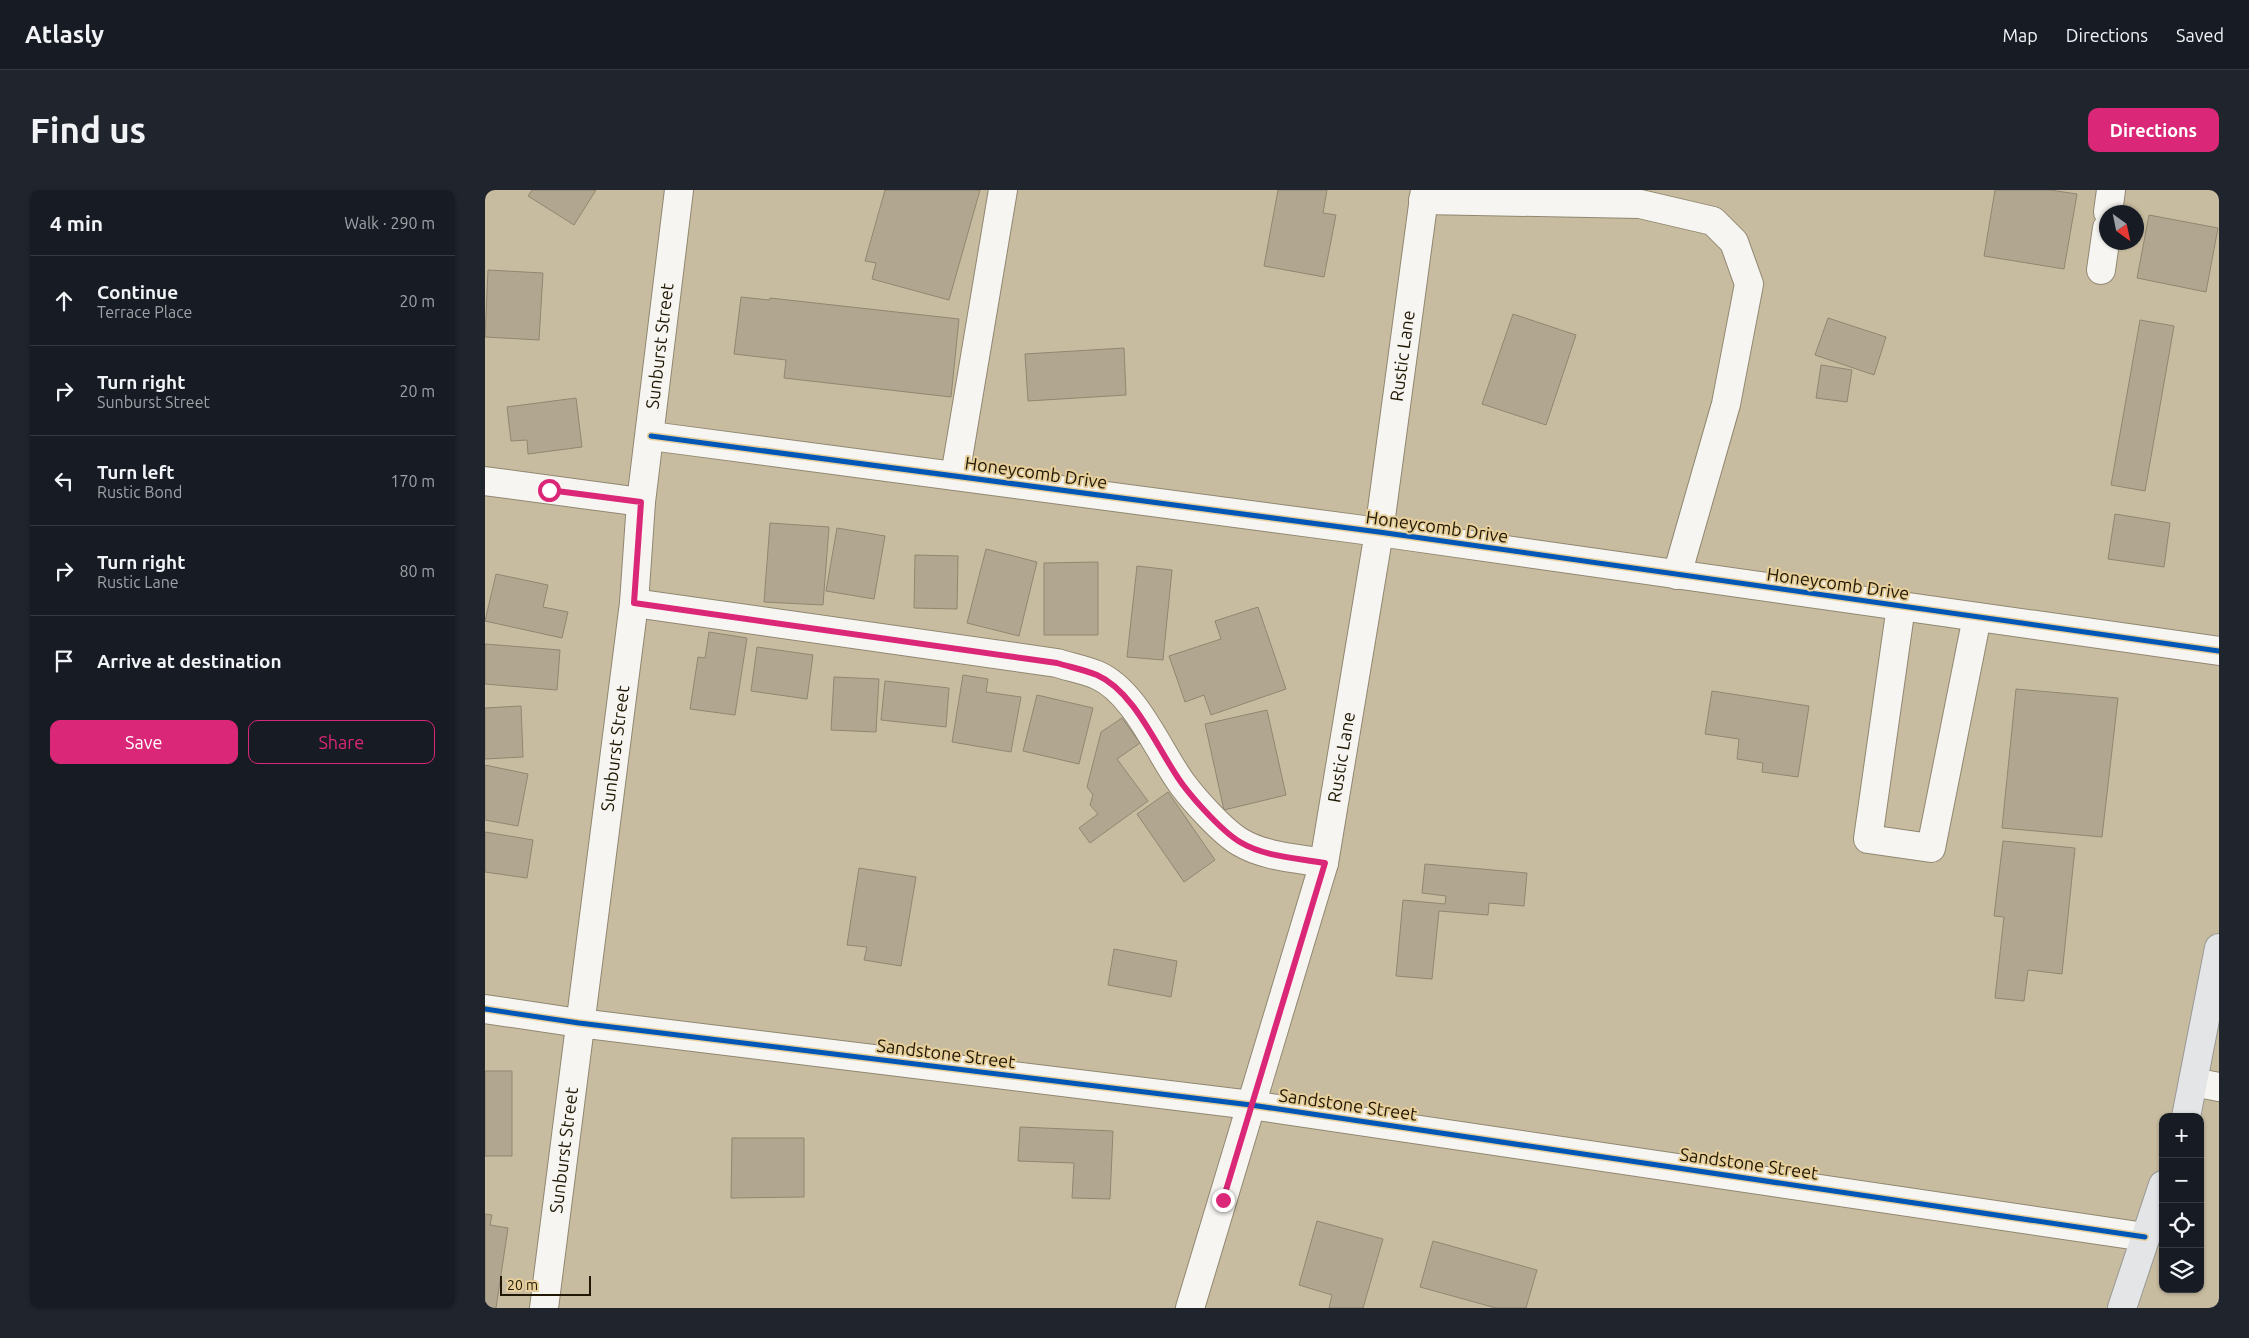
<!DOCTYPE html>
<html lang="en">
<head>
<meta charset="utf-8">
<style>
	:root { --surface:#171b24; --page:#20242c; --text:#f1f3f6; --muted:#9ea1a6; --line:#363941; --accent:#db2777 }
	body { margin:0; font-family:Ubuntu,sans-serif; background:var(--page); color:var(--text) }
	.controls { position:absolute; right:15px; bottom:15px; display:grid; overflow:hidden; border-radius:10px; box-shadow:0 1px 4px #0004 }
	.controls button { width:45px; height:45px; display:grid; place-items:center; padding:0; border:0; border-bottom:1px solid var(--line); background:var(--surface); color:var(--text); font:25px sans-serif }
	.compass { position:absolute; left:1614px; top:15px; width:45px; height:45px; border-radius:50%; background:var(--surface); box-shadow:0 1px 4px #0004; rotate:147deg }
	.scale { position:absolute; left:15px; bottom:12px; width:91px; box-sizing:border-box; padding-left:5px; border:2px solid #201804; border-top:0; font-size:14px; line-height:18px; white-space:nowrap; color:#201804; -webkit-text-stroke:4px #e7cf9b; paint-order:stroke }
	.stop { position:absolute; width:15px; height:15px; margin:-11px; border:4px solid #db2777; border-radius:50%; background:#fff }
	.stop.end { background:#db2777; border-color:#fff; box-shadow:0 1px 5px #0008 }
	.list { margin:0; padding:0; list-style:none }
	h2 { display:flex; justify-content:space-between; align-items:center; height:65px; margin:0; padding:0 20px; font-size:21px }
	h2 small { font-size:16px; font-weight:400; color:var(--muted) }
	.list li { display:grid; grid-template-columns:32px 1fr auto; gap:15px; align-items:center; box-sizing:border-box; height:90px; padding:0 20px; border-top:1px solid var(--line) }
	.list b { display:block; font-size:19px; white-space:nowrap }
	.list p { margin:0; font-size:16px; white-space:nowrap; color:var(--muted) }
	.list em { font-size:16px; font-style:normal; color:var(--muted) }
	.actions { display:flex; gap:10px; padding:15px 20px }
	.actions a { flex:1; padding:11px 0; border:1px solid var(--accent); border-radius:10px; text-align:center; font-size:18px; color:var(--accent) }
	.actions .main { background:var(--accent); color:#fff }
	.icon { flex:none; width:28px; height:28px; fill:none; stroke:currentColor; stroke-width:2; stroke-linecap:round; stroke-linejoin:round }
	.map { position:relative; flex:none; width:1734px; height:1118px; overflow:hidden; border-radius:10px }
	header { display:flex; align-items:center; gap:30px; box-sizing:border-box; height:70px; padding:0 25px; background:var(--surface); border-bottom:1px solid var(--line) }
	header strong { font-size:24px }
	nav { display:flex; gap:28px; margin-inline-start:auto; font-size:18px }
	.intro { display:flex; align-items:center; justify-content:space-between; box-sizing:border-box; height:120px; padding:0 30px }
	h1 { margin:0; font-size:35px }
	.button { padding:12px 22px; border-radius:10px; background:var(--accent); color:#fff; font-size:18px; font-weight:700 }
	main { display:flex; gap:30px; padding:0 30px }
	aside { flex:1; background:var(--surface); border-radius:10px; box-shadow:0 1px 4px #0004 }
	.map>svg:first-child { display:block }
</style>
</head>
<body>
<header>
<strong>Atlasly</strong>
<nav><a>Map</a><a>Directions</a><a>Saved</a></nav>
</header>
<div class="intro"><h1>Find us</h1><a class="button">Directions</a></div>
<main>
<aside>
<h2>4 min<small>Walk · 290 m</small></h2>
<ul class="list">
<li><svg class="icon" aria-label="ahead" viewBox="0 0 24 24"><path d="M12 20V5M6 11l6-6 6 6"/></svg><div><b>Continue</b><p>Terrace Place</p></div><em>20 m</em></li>
<li><svg class="icon" aria-label="right" viewBox="0 0 24 24"><path d="M7 20v-9h11M14 6l5 5-5 5"/></svg><div><b>Turn right</b><p>Sunburst Street</p></div><em>20 m</em></li>
<li><svg class="icon" aria-label="left" viewBox="0 0 24 24"><path d="M17 20v-9H6M10 6l-5 5 5 5"/></svg><div><b>Turn left</b><p>Rustic Bond</p></div><em>170 m</em></li>
<li><svg class="icon" aria-label="right" viewBox="0 0 24 24"><path d="M7 20v-9h11M14 6l5 5-5 5"/></svg><div><b>Turn right</b><p>Rustic Lane</p></div><em>80 m</em></li>
<li><svg class="icon" aria-label="arrive" viewBox="0 0 24 24"><path d="M6 21V4h12l-3 4 3 4H6"/></svg><div><b>Arrive at destination</b></div></li>
</ul>
<div class="actions"><a class="main">Save</a><a>Share</a></div>
</aside>
<div class="map">
<svg width="1734" height="1118" viewBox="0 0 1734 1118">
	<rect width="100%" height="100%" fill="#c8bca0"/>
	<path fill="#b1a791" stroke="#908771" d="M47 0H111L89 35 43 6Z
		M400 0H495L464 110 387 89 391 73 380 71Z
		M793 0H842L838 23 851 25 839 87 779 76Z
		M1510 0H1565L1592 4 1579 79 1499 66Z
		M1664 25 1733 38 1721 102 1652 88Z
		M3 80 58 83 54 150 0 147Z
		M256 107 284 110 285 108 474 129 466 207 299 188 301 170 249 164Z
		M1028 124 1091 145 1061 235 997 214Z
		M1343 128 1401 147 1389 185 1330 165Z
		M1655 130 1689 136 1660 301 1626 295Z
		M639 158 641 205 543 211 540 164Z
		M1336 175 1367 180 1362 212 1331 208Z
		M91 208 97 257 43 264 42 250 26 251 22 217Z
		M1630 324 1685 333 1679 377 1623 369Z
		M285 333 344 337 338 415 279 412Z
		M352 338 400 346 389 409 341 401Z
		M501 359 552 372 534 446 482 433Z
		M430 365 473 366 472 419 429 418Z
		M613 372V445H559V373Z
		M652 376 687 380 678 470 642 467Z
		M11 384 63 395 58 417 83 422 77 448 0 431Z
		M773 417 801 499 726 525 719 505 700 512 684 466 736 449 730 431Z
		M224 442 262 448 250 525 205 519 213 467 220 468Z
		M0 454 75 460 72 500 0 494Z
		M272 457 328 465 322 509 266 501Z
		M478 485 503 489 501 502 536 507 526 562 467 552Z
		M349 487 394 489 391 542 346 540Z
		M400 491 464 498 461 537 396 530Z
		M1531 499 1633 508 1617 647 1517 638Z
		M1227 501 1324 516 1313 587 1277 582 1278 573 1252 569 1254 549 1220 544Z
		M552 505 608 518 594 574 538 561Z
		M36 516 38 567 0 569V518Z
		M782 520 801 605 739 620 720 534Z
		M637 528 655 553 632 569 663 611 605 653 594 638 613 624 605 615 608 605 602 597 616 542Z
		M0 575 43 584 33 636 0 630Z
		M683 602 730 670 699 692 652 624Z
		M0 642 48 650 42 688 0 682Z
		M1518 651 1590 658 1577 784 1543 780 1539 811 1510 808 1519 727 1509 726Z
		M940 674 1042 683 1039 716 1004 713 1003 725 954 721 947 789 911 786 918 710 960 714 961 706 937 703Z
		M374 678 431 687 416 776 379 770 382 757 362 755Z
		M629 759 692 771 686 807 623 795Z
		M0 881H27V966H0Z
		M535 937 628 941 625 1009 587 1008 589 973 533 971Z
		M247 948H319V1007L246 1008Z
		M0 1024 7 1025 5 1035 23 1038 11 1118H0Z
		M832 1031 898 1049 878 1118H844L847 1105 814 1095Z
		M948 1051 1052 1080 1041 1118H1011L935 1097Z"/>
	<g fill="none" stroke-linecap="round" stroke-linejoin="round">
		<defs>
			<g id="minor">
				<path d="M938 10 1155 14 1228 31 1249 52 1264 94 1241 214 1192 385"/>
				<path d="M1623 22 1626 0"/>
				<path d="M1616 80 1622 38"/>
				<path d="M166 246 894 342 1734 461"/>
				<path d="M470 286 518 0"/>
				<path d="M0 291 156 312"/>
				<path d="M149 413 572 473C585 477 600 480 612 485 651 502 674 563 698 595 710 611 738 642 755 652 780 667 812 668 839 673"/>
				<path d="M1416 416 1383 649 1446 658 1492 427"/>
				<path d="M0 819 94 833 766 915 1660 1047"/>
				<path d="M1708 892 1734 897"/>
				<path id="s1" d="M59 1118 149 413 156 312 194 0"/>
				<path id="s2" d="M705 1118 839 673 894 342 940 0"/>
			</g>
			<path id="major" d="M1701 927 1734 758
				M1637 1118 1678 995"/>
		</defs>
		<use href="#minor" stroke="#908771" stroke-width="30"/>
		<use href="#major" stroke="#989794" stroke-width="30"/>
		<use href="#minor" stroke="#f7f5f1" stroke-width="28"/>
		<use href="#major" stroke="#e3e5e7" stroke-width="28"/>
		<defs>
			<path id="cycleway" d="M166 246 894 342 1734 461
				M0 819 94 833 766 915 1660 1047"/>
		</defs>
		<use href="#cycleway" stroke="#e7cf9b" stroke-width="8"/>
		<use href="#cycleway" stroke="#0057b8" stroke-width="5"/>
	</g>
	<g fill="none" stroke-linecap="round" stroke-linejoin="round">
		<path stroke="#db2777" stroke-width="6" d="M64 300 156 312 149 413 572 473C585 477 600 480 612 485 651 502 674 563 698 595 710 611 738 642 755 652 780 667 812 668 840 673L738 1010"/>
	</g>
	<g text-anchor="middle" stroke-width="4" stroke-linejoin="round" paint-order="stroke">
		<g font-size="18" fill="#201804" stroke="#e7cf9b">
			<text dy="6" stroke="none"><textPath href="#s1" startOffset="969">Sunburst Street</textPath></text>
			<text dy="6" stroke="none"><textPath href="#s2" startOffset="978">Rustic Lane</textPath></text>
			<text transform="translate(551 283) rotate(8)" y="6">Honeycomb Drive</text>
			<text transform="translate(952 337) rotate(8)" y="6">Honeycomb Drive</text>
			<text transform="translate(1353 394) rotate(8)" y="6">Honeycomb Drive</text>
			<text dy="6" stroke="none"><textPath href="#s1" startOffset="564">Sunburst Street</textPath></text>
			<text dy="6" stroke="none"><textPath href="#s2" startOffset="572">Rustic Lane</textPath></text>
			<text transform="translate(461 864) rotate(7)" y="6">Sandstone Street</text>
			<text transform="translate(863 915) rotate(8)" y="6">Sandstone Street</text>
			<text dy="6" stroke="none"><textPath href="#s1" startOffset="159">Sunburst Street</textPath></text>
			<text transform="translate(1264 974) rotate(8)" y="6">Sandstone Street</text>
		</g>
	</g>
</svg>
<div class="controls">
<button>+</button>
<button>−</button>
<button><svg class="icon" aria-label="locate" viewBox="0 0 24 24"><circle cx="12" cy="12" r="6"/><path d="M12 2v4M12 18v4M2 12h4M18 12h4"/></svg></button>
<button><svg class="icon" aria-label="layers" viewBox="0 0 24 24"><path d="M12 4l9 5-9 5-9-5zM3 14l9 5 9-5"/></svg></button>
</div>
<svg class="compass" viewBox="-18 -18 36 36"><path d="M0-13l5 13h-10z" fill="#e53935"/><path d="M0 13l5-13h-10z" fill="#9ea1a6"/></svg>
<div class="scale">20 m</div>
<div class="stop" style="left:64px;top:300px"></div>
<div class="stop end" style="left:738px;top:1010px"></div>
</div>
</main>
</body>
</html>
